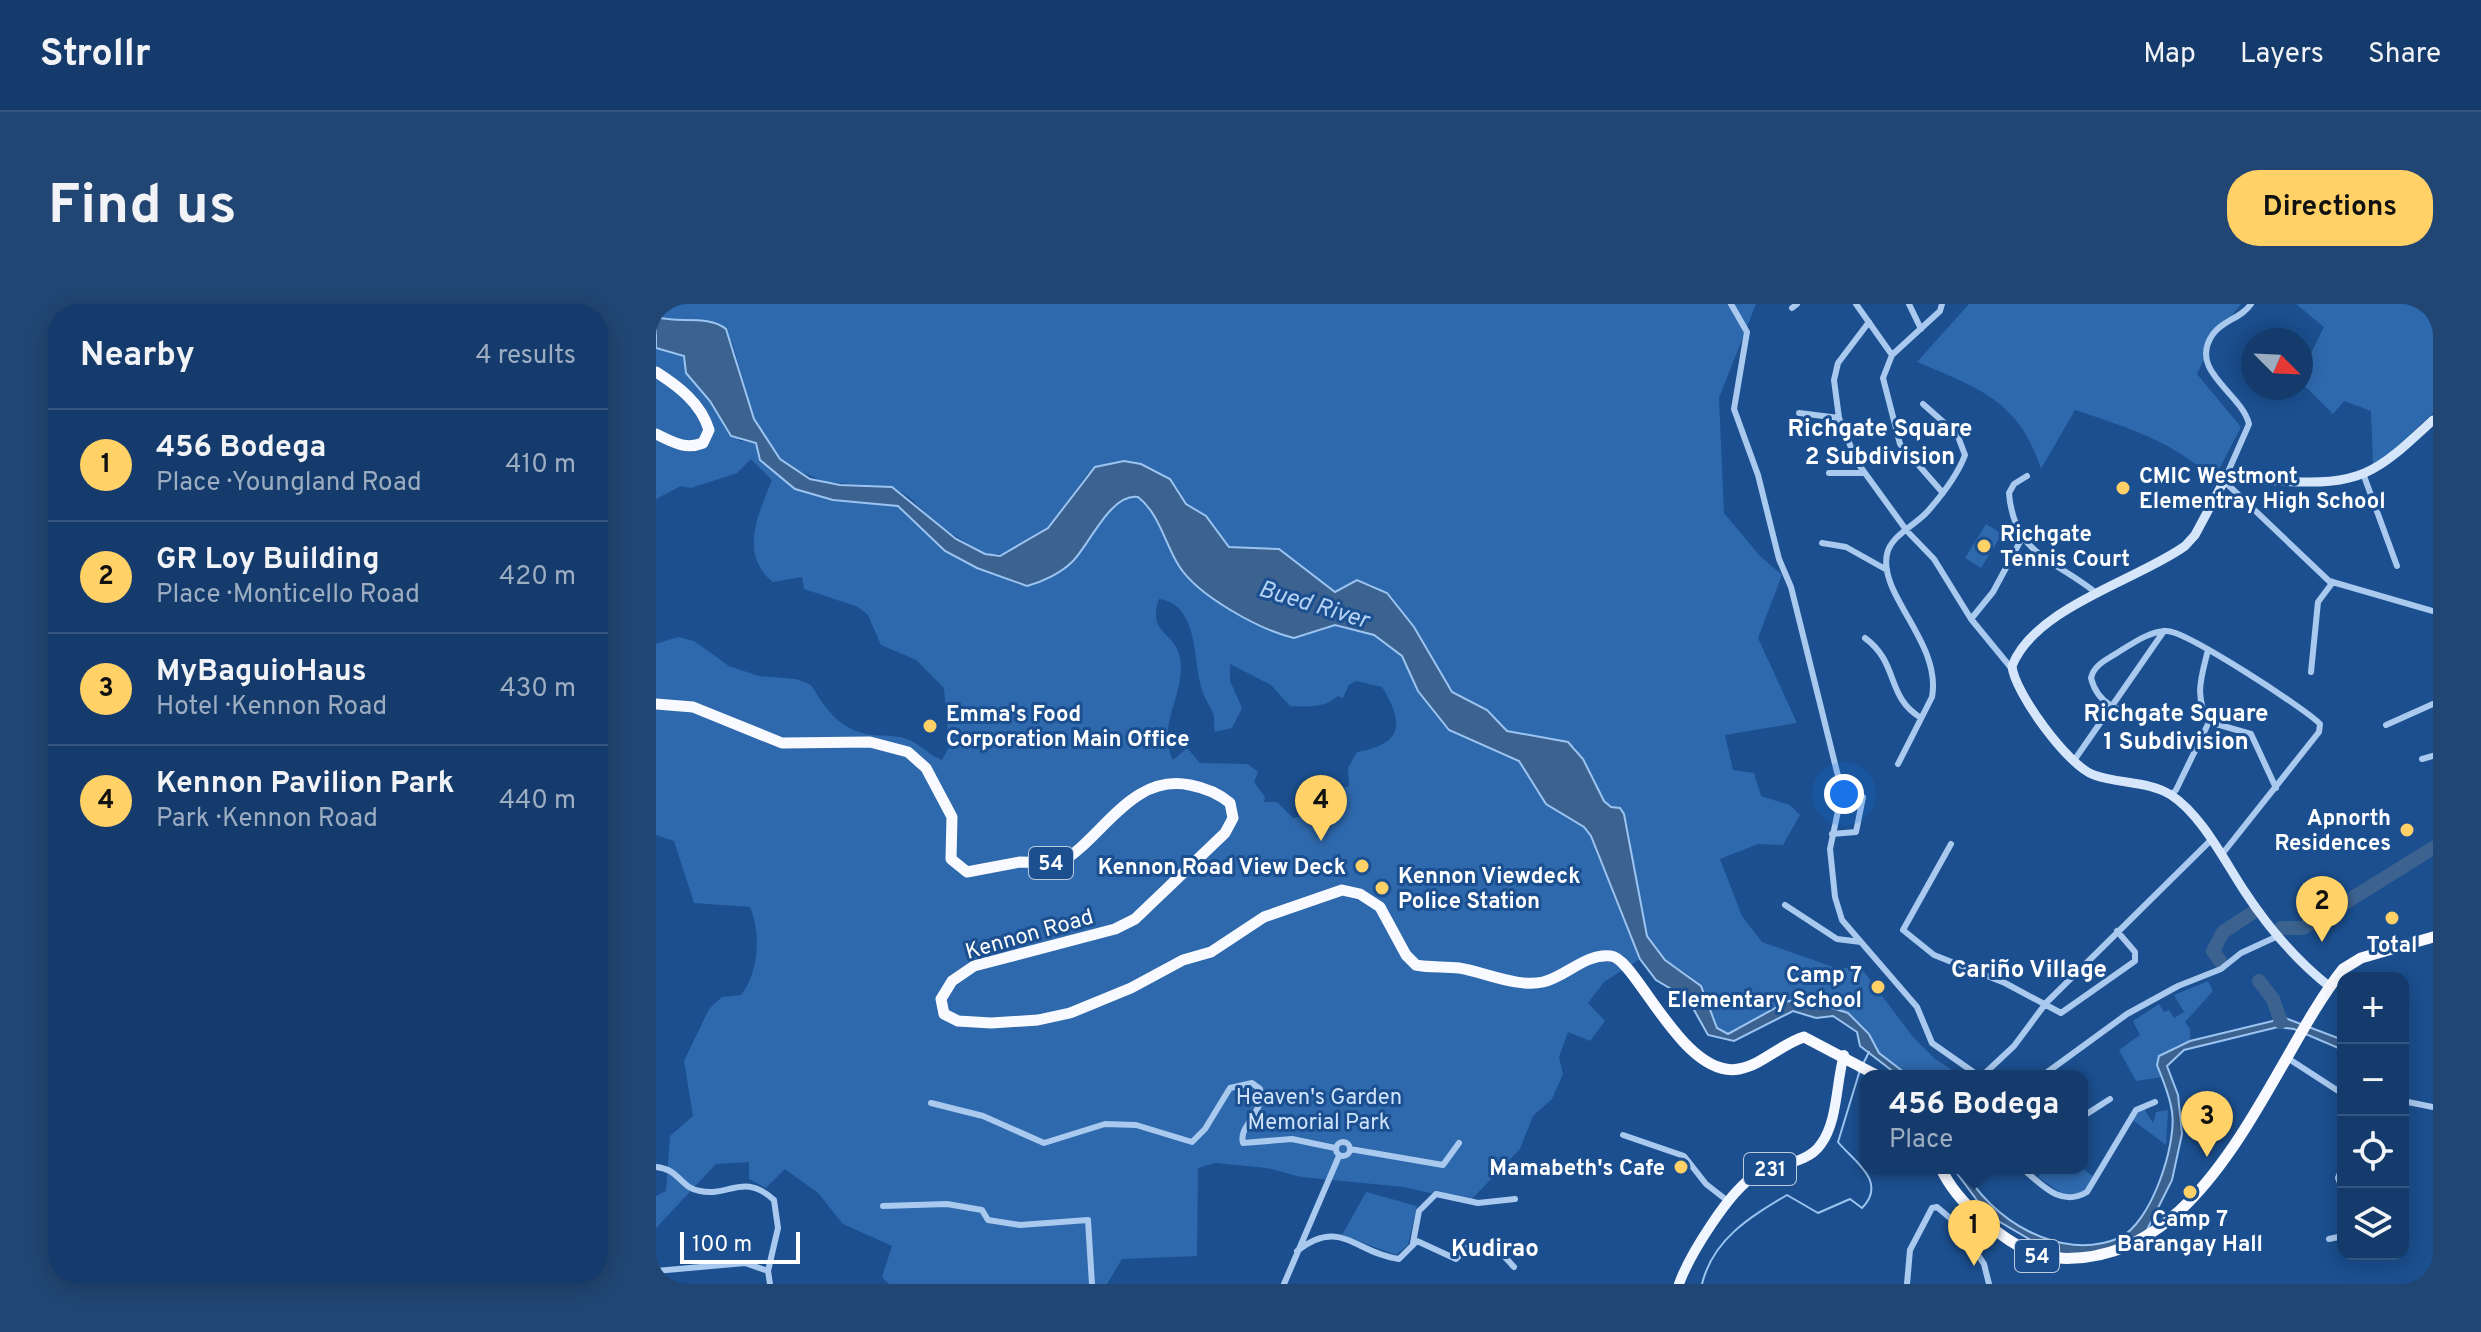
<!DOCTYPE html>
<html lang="en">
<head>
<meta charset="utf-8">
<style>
	:root { --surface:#143b6b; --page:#214673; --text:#f1f3f6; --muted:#9dadc1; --line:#33557e; --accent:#ffd166 }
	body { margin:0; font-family:Overpass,sans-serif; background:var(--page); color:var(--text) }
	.controls { position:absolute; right:24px; bottom:24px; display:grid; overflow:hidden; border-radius:16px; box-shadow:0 4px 20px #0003 }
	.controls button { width:72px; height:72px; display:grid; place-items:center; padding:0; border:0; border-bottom:2px solid var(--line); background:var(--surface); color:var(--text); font:40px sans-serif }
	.compass { position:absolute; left:1585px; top:24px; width:72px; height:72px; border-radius:50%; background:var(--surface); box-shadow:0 4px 20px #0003; rotate:114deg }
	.scale { position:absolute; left:24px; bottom:20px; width:120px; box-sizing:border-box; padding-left:8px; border:4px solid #fff; border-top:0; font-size:22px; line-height:28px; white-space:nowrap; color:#fff; -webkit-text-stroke:6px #1b4f8f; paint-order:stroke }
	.you { position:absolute; left:1188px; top:490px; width:28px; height:28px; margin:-20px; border:6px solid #fff; border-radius:50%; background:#1a73e8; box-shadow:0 0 0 12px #1a73e833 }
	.badge { display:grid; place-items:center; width:52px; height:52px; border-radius:50%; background:var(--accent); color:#111; font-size:26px; font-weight:700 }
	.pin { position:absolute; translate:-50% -66px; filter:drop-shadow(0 2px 4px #0008) }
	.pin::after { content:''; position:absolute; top:42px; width:28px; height:24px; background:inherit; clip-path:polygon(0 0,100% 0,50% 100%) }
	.popup { position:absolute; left:1204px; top:766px; width:228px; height:104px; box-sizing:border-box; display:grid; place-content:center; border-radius:16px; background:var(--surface); filter:drop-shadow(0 2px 6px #0005); font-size:26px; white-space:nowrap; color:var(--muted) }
	.popup b { font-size:30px; color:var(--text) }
	.popup::after { content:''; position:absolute; left:50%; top:100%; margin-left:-16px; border:16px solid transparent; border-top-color:var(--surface) }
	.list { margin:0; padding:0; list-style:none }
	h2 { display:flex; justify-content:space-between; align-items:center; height:104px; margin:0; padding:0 32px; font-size:34px }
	h2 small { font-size:26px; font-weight:400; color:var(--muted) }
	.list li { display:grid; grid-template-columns:52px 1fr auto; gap:24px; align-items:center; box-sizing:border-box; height:112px; padding:0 32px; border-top:2px solid var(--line) }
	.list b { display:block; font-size:30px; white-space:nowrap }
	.list p { margin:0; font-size:26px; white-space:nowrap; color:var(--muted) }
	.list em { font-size:26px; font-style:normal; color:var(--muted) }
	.icon { flex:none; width:44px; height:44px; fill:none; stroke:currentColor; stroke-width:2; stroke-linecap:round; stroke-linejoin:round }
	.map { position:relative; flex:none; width:1777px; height:980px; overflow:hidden; border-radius:32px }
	header { display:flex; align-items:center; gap:48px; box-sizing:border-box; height:112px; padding:0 40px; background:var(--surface); border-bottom:2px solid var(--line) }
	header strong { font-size:38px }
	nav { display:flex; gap:44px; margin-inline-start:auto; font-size:28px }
	.intro { display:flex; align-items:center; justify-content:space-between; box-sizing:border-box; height:192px; padding:0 48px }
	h1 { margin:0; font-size:56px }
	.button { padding:20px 36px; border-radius:32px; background:var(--accent); color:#111; font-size:28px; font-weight:700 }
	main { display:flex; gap:48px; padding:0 48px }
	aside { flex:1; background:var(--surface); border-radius:32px; box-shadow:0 4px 20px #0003 }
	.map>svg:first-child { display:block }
</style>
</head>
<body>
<header>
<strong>Strollr</strong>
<nav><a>Map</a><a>Layers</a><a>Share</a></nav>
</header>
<div class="intro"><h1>Find us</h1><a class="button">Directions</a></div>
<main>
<aside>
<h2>Nearby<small>4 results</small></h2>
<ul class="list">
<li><span class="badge">1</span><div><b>456 Bodega</b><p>Place · Youngland Road</p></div><em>410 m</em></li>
<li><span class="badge">2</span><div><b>GR Loy Building</b><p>Place · Monticello Road</p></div><em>420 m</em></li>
<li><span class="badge">3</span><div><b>MyBaguioHaus</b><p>Hotel · Kennon Road</p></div><em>430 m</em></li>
<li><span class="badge">4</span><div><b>Kennon Pavilion Park</b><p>Park · Kennon Road</p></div><em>440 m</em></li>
</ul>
</aside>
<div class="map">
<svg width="1777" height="980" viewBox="0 0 1777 980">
	<rect width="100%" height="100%" fill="#1b4f8f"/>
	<path fill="#2e69ad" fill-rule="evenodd" d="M0 0H1100L1063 94 1068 209 1104 252 1126 271 1102 334 1141 419 1069 431 1077 466 1098 469 1105 492 1134 501 1144 511 1127 541 1102 540 1064 555 1086 612 1106 638 1180 664H1205L1257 733 1279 755 1306 772H1253L1223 749 1213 730 1192 709 1142 695 1127 699 1072 730C1051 725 1057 698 1046 684 1034 667 1011 661 998 644 971 608 982 551 968 510L964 504 955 503 948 497 919 443 888 433 851 427 831 406 796 388 758 323 731 289 712 279H694L683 288 674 286 623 245 573 243 550 212 530 200 521 183 432 169 392 224 352 250H329L282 221 253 193 236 183 169 178 132 162 117 147 98 115 76 38 55 17 25 18 0 13Z
		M1313 0H1585L1558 34 1541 70 1585 123 1558 175C1514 136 1473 124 1419 106L1385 165C1363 96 1322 84 1261 58Z
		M1640 0H1777V109L1717 165 1715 107 1688 97 1677 110 1645 78V70L1668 23Z
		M0 44 28 52 30 69 54 97 70 125 84 137 100 139 107 159 139 185 177 196 242 202 289 247 364 281C382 272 404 264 420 252 439 237 452 188 482 193L495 207 523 263 661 328 679 321 718 331 746 352 762 387 793 426 863 456 869 463 890 500 928 523 935 532 984 655 948 678 932 699 949 717 934 737 912 728 903 753 907 770 896 795 877 812 864 845 813 898 748 883 645 873 611 864 559 859 542 864 541 952 466 955 451 980H233L226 973 236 942 187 920 162 889 129 865 110 884 93 875V858L60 860 0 924V892L10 887 14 832 37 812 28 757 53 705 66 693 85 691C103 669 105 629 94 603L38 599 18 537 0 531V340L22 333 38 337 73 362 103 372 140 375 155 381C171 407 184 426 216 431 226 432 237 431 248 434 263 438 272 451 286 456L293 443 288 384 260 356 225 341 212 311 202 303 148 285 146 273 117 278C82 251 103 208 116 176L95 155 81 169 35 184 25 182 0 195ZM503 295C539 300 538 346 543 374 545 387 551 398 557 409 559 414 557 422 559 428L576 424 586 404 574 377V360L615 381 634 402C652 403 668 404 682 392L687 394 693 381 700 377 726 383C748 419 748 440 701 448L692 464 693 482 665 490 660 508 637 514 621 498H608L609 493 598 478 602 468 592 460 544 459 531 444 517 456C499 422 531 388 524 353 518 327 491 330 503 295Z
		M1330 220 1346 230 1325 264 1309 254Z
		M1552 677 1557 687 1529 718 1534 725V737L1520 742 1501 761 1506 773 1480 777 1463 746 1484 731 1477 717 1503 700 1508 708 1513 706 1518 714 1528 708 1518 691Z
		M1487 803 1497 819 1500 808 1512 806 1510 841 1474 814Z
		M1389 864H1426L1438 873 1429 888 1408 891 1382 873Z
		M710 888 761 902 752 941 740 951 686 931Z"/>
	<path fill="#3c6290" stroke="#9cc4f0" stroke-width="2" d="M0 13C22 20 52 10 70 25L98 115 124 155 154 175 184 181 236 183 300 235 329 250 344 252 392 224 439 163 468 157 485 160 514 175 530 200 550 212 573 243 623 245 679 288 701 276 731 289 758 323 796 388 831 406 851 427 912 438 927 455 948 497 955 503 964 504 968 510 991 632 1009 656 1045 682 1061 724 1072 730 1132 697 1157 698 1192 709 1213 730 1223 749 1253 772H1243L1204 742 1201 728 1177 712 1160 714 1137 707 1078 737 1052 731 1032 695 1000 676 984 655 935 532 928 523 890 500 863 457 793 426 762 387 746 352 718 331 679 321 638 334C604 326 542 292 523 262 509 240 503 209 482 193 454 189 433 242 416 258 405 269 386 278 371 282L321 264 289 247 242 202 177 196 139 185 104 156 100 139 75 132 54 97 30 69 28 52 0 44Z
		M1629 714 1687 736V746L1638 725 1622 723 1528 746 1511 762 1522 791 1526 830 1516 876 1491 926 1473 941 1421 954 1392 946 1332 911 1297 864H1307C1334 915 1404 959 1463 934 1495 920 1521 840 1516 808 1514 792 1507 776 1501 761L1503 752 1534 737Z"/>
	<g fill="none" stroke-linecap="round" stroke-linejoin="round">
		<path stroke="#9cc4f0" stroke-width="2" d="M1207 760 1213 748
			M1046 980C1057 935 1094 913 1131 891L1162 909 1194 895 1206 904C1233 877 1195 855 1182 838L1204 766"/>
		<path stroke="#3c6290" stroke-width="14" d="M1625 624H1647L1663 615 1777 544
			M1564 657 1557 647 1567 628 1596 609
			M1603 677 1617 695 1625 718"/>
		<path stroke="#a9c9ee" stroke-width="6" d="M1075 0 1091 28 1078 105 1102 171 1123 255 1135 283 1186 488 1174 545 1179 593 1186 616 1261 703 1276 739 1323 772
			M1200 0 1236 51
			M1253 0 1265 25
			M1286 0 1284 7 1236 51 1227 74 1244 140 1287 189
			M1595 0C1586 14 1567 16 1557 30 1531 67 1585 88 1593 120L1568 177 1673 277 1777 307
			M1136 4 1141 0
			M1213 18 1182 59 1178 76 1183 114 1201 158 1251 227 1278 255 1315 315 1356 365
			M1143 109 1183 114
			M1173 169H1206
			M1371 172 1358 180 1353 189C1358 251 1398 255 1439 288
			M1708 172 1741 262
			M1166 239 1190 243 1231 266
			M1315 315 1337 288 1366 234
			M1209 334C1244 360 1229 392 1265 414
			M1552 346C1545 374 1538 392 1553 418L1595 430 1620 484
			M1655 368 1662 298 1677 278
			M1499 416C1471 408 1443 406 1435 374 1438 361 1450 356 1461 349 1474 341 1495 326 1511 327 1530 327 1650 405 1664 420L1663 428 1567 549
			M1730 421 1777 400
			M1766 455 1777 452
			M1417 458 1508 327
			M1242 460 1276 393C1286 339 1222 291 1231 250 1235 231 1260 221 1272 207 1286 191 1302 170 1309 151L1301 130 1267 100
			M1515 491 1520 486 1553 418
			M1176 530 1200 528 1207 493
			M1295 540 1247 626 1278 651 1349 679 1405 709 1479 657V648L1461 627
			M1129 601 1181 635 1205 638
			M1633 755 1687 790
			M1326 772 1358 742 1390 699 1555 536
			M1386 772 1471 710 1522 682 1565 665 1585 649 1622 632
			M1747 797 1777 803
			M275 799 327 812 388 839 449 820 480 821 536 838 549 825 574 784 596 779 604 785C609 810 582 821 587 839L636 835 679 844
			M1426 813 1454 795
			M967 831 1028 852 1050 880 1073 898
			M680 845a7 7 0 1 1 14 0a7 7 0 1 1-14 0Z
			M694 845 787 861 803 839
			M1687 862 1682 874 1687 887
			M0 863C24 865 24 884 44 887 73 893 88 868 118 896L122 924 112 967
			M1366 864C1385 880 1404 904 1431 888L1480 806 1499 798
			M1307 898 1301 920 1328 960 1333 980
			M1747 899 1750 900
			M227 902 291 900 326 906 332 916 364 921 432 916 436 980
			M1673 935 1687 932
			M757 939 763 907 780 890 822 899 859 895
			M641 947C685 913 699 949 743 955L761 937 800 955 815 940H819L847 951 858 963
			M0 967 89 959 112 967 114 980
			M628 980 683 852
			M1251 980 1254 946 1276 904 1281 903 1301 920"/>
		<path stroke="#d6e6fa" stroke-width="9" d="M1674 683C1641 657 1612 623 1589 588 1569 558 1546 511 1515 491 1493 477 1463 480 1438 471 1413 463 1358 388 1356 362 1379 303 1482 276 1529 242L1539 231 1568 177C1585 171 1606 176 1623 177 1706 182 1719 170 1777 116"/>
		<path stroke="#f0f6ff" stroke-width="10" d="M1023 980C1033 952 1074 885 1100 871 1120 860 1152 860 1165 840 1182 817 1180 778 1188 751"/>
		<path stroke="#f8faff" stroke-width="11" d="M0 68C22 82 45 99 53 126L47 139C29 146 17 138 0 130
			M0 400 37 403 126 439 214 438 252 448 270 464 296 513 295 555 311 568 364 558 404 559C447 534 475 469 534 481 550 484 562 489 574 499L577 514 569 529 479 615 459 625 318 662 296 677 285 695 288 710 302 717 335 719 382 716 414 709 475 684 527 656 555 648 608 613 686 586 704 590 724 603 750 651 760 661C774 664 789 662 803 664 828 668 862 684 887 678 910 673 929 649 955 652 980 654 1027 776 1083 765 1106 761 1125 740 1148 733L1222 772
			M1285 864C1300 899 1348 938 1383 952 1549 980 1611 760 1687 665L1705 654 1777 633"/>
	</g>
	<g fill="#ffd166" stroke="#1b4f8f" stroke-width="3">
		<circle cx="1467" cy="184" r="8"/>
		<circle cx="1328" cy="242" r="8"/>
		<circle cx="274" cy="422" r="8"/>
		<circle cx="1751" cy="526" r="8"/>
		<circle cx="706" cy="562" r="8"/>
		<circle cx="726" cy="584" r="8"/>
		<circle cx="1736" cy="614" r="8"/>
		<circle cx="1222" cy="683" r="8"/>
		<circle cx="1025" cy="863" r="8"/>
		<circle cx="1534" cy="888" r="8"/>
	</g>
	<g text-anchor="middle" stroke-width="6" stroke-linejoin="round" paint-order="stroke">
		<g fill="#1b4f8f" stroke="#bbcadd" stroke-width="2">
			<rect x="373" y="543" width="44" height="32" rx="6"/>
			<rect x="1088" y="849" width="52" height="32" rx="6"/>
			<rect x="1359" y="936" width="44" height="32" rx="6"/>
		</g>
		<g font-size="20" font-weight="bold" fill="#fff">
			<text x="395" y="566">54</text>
			<text x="1114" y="872">231</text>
			<text x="1381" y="959">54</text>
		</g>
		<g font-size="22" font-weight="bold" fill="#fff" stroke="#1b4f8f" text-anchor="start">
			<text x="1483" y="179">CMIC Westmont<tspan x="1483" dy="25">Elementray High School</tspan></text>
			<text x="1344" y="237">Richgate<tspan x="1344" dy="25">Tennis Court</tspan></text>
			<text x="290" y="417">Emma's Food<tspan x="290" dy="25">Corporation Main Office</tspan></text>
			<text x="1735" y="521" text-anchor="end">Apnorth<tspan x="1735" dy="25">Residences</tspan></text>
			<text x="690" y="570" text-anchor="end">Kennon Road View Deck</text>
			<text x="742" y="579">Kennon Viewdeck<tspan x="742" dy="25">Police Station</tspan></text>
			<text x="1736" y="648" text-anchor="middle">Total</text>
			<text x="1206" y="678" text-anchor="end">Camp 7<tspan x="1206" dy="25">Elementary School</tspan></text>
			<text x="1009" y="871" text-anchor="end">Mamabeth's Cafe</text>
			<text x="1534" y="922" text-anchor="middle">Camp 7<tspan x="1534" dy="25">Barangay Hall</tspan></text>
		</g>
		<g font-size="22" fill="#fff" stroke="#1b4f8f">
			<text transform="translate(373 629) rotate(-16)" y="8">Kennon Road</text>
		</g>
		<g font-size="22" fill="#cfe3fa" stroke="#1b4f8f">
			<text x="663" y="800">Heaven's Garden<tspan x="663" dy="25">Memorial Park</tspan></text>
		</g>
		<g font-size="24" font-weight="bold" fill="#fff" stroke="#1b4f8f">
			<text x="1224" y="132">Richgate Square<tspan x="1224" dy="28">2 Subdivision</tspan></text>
			<text x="1520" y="417">Richgate Square<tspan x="1520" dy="28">1 Subdivision</tspan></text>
			<text x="1373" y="673">Cariño Village</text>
			<text x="839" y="952">Kudirao</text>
		</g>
		<g font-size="24" font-style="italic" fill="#b5d3f5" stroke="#1b4f8f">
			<text transform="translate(658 300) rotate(17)" y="8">Bued River</text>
		</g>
	</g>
</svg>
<div class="controls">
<button>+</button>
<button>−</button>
<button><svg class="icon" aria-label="locate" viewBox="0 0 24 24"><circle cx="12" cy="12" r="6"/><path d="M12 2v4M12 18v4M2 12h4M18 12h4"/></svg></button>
<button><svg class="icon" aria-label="layers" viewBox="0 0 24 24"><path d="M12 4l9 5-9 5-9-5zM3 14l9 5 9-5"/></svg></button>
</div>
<svg class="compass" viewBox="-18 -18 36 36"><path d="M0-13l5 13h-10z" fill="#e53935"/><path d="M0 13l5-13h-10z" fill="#9dadc1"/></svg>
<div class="scale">100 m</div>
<div class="you"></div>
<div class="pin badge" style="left:1318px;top:962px">1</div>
<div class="popup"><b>456 Bodega</b>Place</div>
<div class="pin badge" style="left:1666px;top:638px">2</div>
<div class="pin badge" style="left:1551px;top:853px">3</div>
<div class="pin badge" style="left:665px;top:537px">4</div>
</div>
</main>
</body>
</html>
